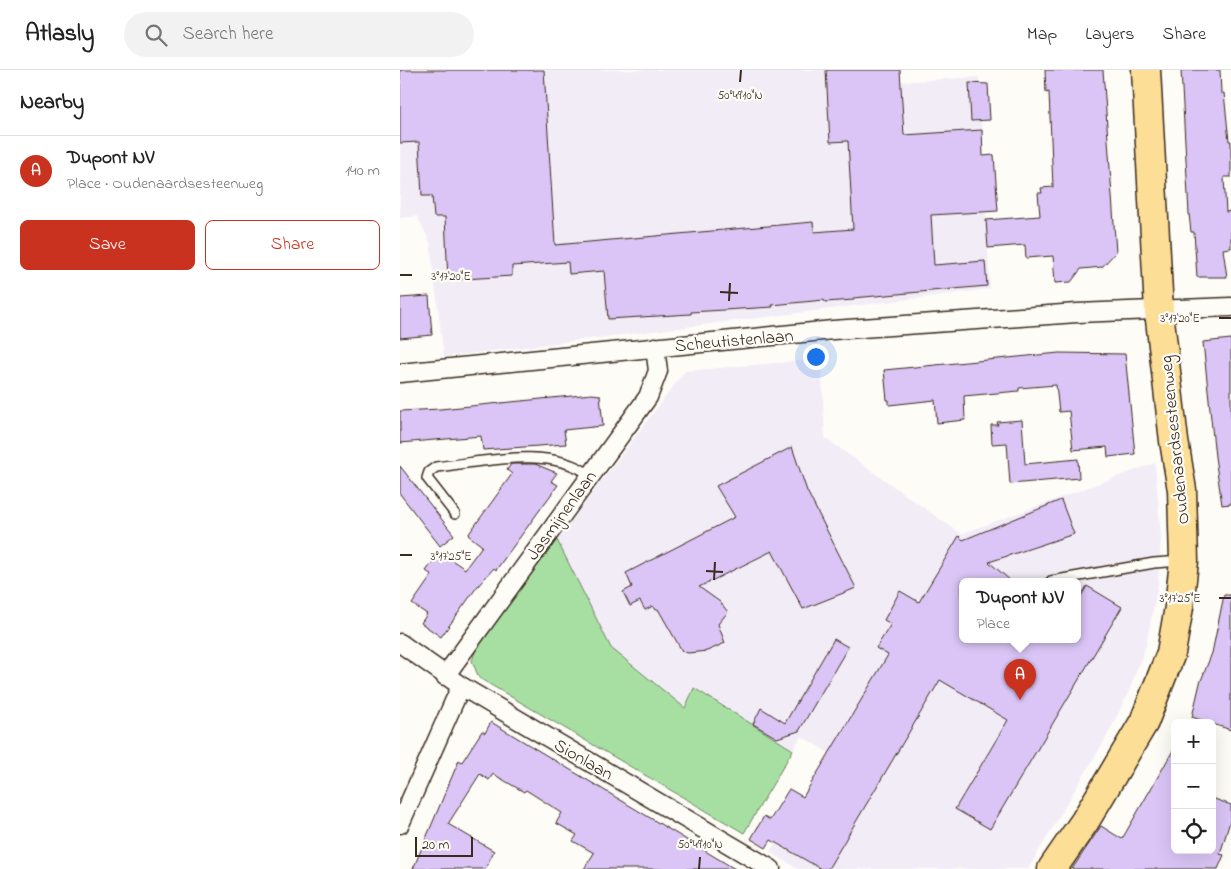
<!DOCTYPE html>
<html lang="en">
<head>
<meta charset="utf-8">
<style>
	:root { --surface:#fff; --page:#f2f2f2; --text:#222; --muted:#767676; --line:#e0e0e0; --accent:#c8321e }
	body { margin:0; font-family:"Indie Flower",sans-serif; background:var(--page); color:var(--text) }
	.controls { position:absolute; right:15px; bottom:15px; display:grid; overflow:hidden; border-radius:8px; box-shadow:0 5px 20px #0002 }
	.controls button { width:45px; height:45px; display:grid; place-items:center; padding:0; border:0; border-bottom:1px solid var(--line); background:var(--surface); color:var(--text); font:25px sans-serif }
	.scale { position:absolute; left:15px; bottom:12px; width:58px; box-sizing:border-box; padding-left:5px; border:2px solid #3b2a1e; border-top:0; font-size:14px; line-height:18px; white-space:nowrap; color:#3b2a1e; -webkit-text-stroke:4px #fdfcf7; paint-order:stroke }
	.you { position:absolute; left:415px; top:286px; width:18px; height:18px; margin:-12px; border:4px solid #fff; border-radius:50%; background:#1a73e8; box-shadow:0 0 0 8px #1a73e833 }
	.badge { display:grid; place-items:center; width:32px; height:32px; border-radius:50%; background:var(--accent); color:#fff; font-size:16px; font-weight:700 }
	.pin { position:absolute; translate:-50% -41px; filter:drop-shadow(0 1px 2px #0008) }
	.pin::after { content:''; position:absolute; top:26px; width:18px; height:15px; background:inherit; clip-path:polygon(0 0,100% 0,50% 100%) }
	.popup { position:absolute; left:559px; top:508px; width:122px; height:65px; box-sizing:border-box; display:grid; place-content:center; border-radius:8px; background:var(--surface); filter:drop-shadow(0 1px 4px #0005); font-size:16px; white-space:nowrap; color:var(--muted) }
	.popup b { font-size:19px; color:var(--text) }
	.popup::after { content:''; position:absolute; left:50%; top:100%; margin-left:-10px; border:10px solid transparent; border-top-color:var(--surface) }
	.list { margin:0; padding:0; list-style:none }
	h2 { display:flex; justify-content:space-between; align-items:center; height:65px; margin:0; padding:0 20px; font-size:21px }
	h2 small { font-size:16px; font-weight:400; color:var(--muted) }
	.list li { display:grid; grid-template-columns:32px 1fr auto; gap:15px; align-items:center; box-sizing:border-box; height:70px; padding:0 20px; border-top:1px solid var(--line) }
	.list b { display:block; font-size:19px; white-space:nowrap }
	.list p { margin:0; font-size:16px; white-space:nowrap; color:var(--muted) }
	.list em { font-size:16px; font-style:normal; color:var(--muted) }
	.actions { display:flex; gap:10px; padding:15px 20px }
	.actions a { flex:1; padding:11px 0; border:1px solid var(--accent); border-radius:8px; text-align:center; font-size:18px; color:var(--accent) }
	.actions .main { background:var(--accent); color:#fff }
	.icon { flex:none; width:28px; height:28px; fill:none; stroke:currentColor; stroke-width:2; stroke-linecap:round; stroke-linejoin:round }
	.map { position:relative; flex:none; width:831px; height:799px; overflow:hidden }
	header { display:flex; align-items:center; gap:30px; box-sizing:border-box; height:70px; padding:0 25px; background:var(--surface); border-bottom:1px solid var(--line) }
	header strong { font-size:24px }
	nav { display:flex; gap:28px; margin-inline-start:auto; font-size:18px }
	.search { width:350px; height:45px; background:var(--page); display:flex; align-items:center; gap:12px; box-sizing:border-box; padding:0 18px; border-radius:28px; color:var(--muted); font-size:19px }
	main { display:flex }
	aside { flex:1; background:var(--surface) }
	.map>svg:first-child { display:block }
</style>
</head>
<body>
<header>
<strong>Atlasly</strong>
<div class="search"><svg class="icon" aria-label="search" viewBox="0 0 24 24"><circle cx="10" cy="10" r="6"/><path d="M15 15l6 6"/></svg>Search here</div>
<nav><a>Map</a><a>Layers</a><a>Share</a></nav>
</header>
<main>
<aside>
<h2>Nearby<small></small></h2>
<ul class="list">
<li><span class="badge">A</span><div><b>Dupont NV</b><p>Place · Oudenaardsesteenweg</p></div><em>140 m</em></li>
</ul>
<div class="actions"><a class="main">Save</a><a>Share</a></div>
</aside>
<div class="map">
<svg width="831" height="799" viewBox="0 0 831 799">
	<rect width="100%" height="100%" fill="#fdfcf7"/>
	<filter id="ink" filterUnits="userSpaceOnUse"><feTurbulence type="fractalNoise" baseFrequency=".02" numOctaves="2"/><feDisplacementMap in="SourceGraphic" scale="10" xChannelSelector="R" yChannelSelector="G"/><feConvolveMatrix kernelMatrix="1 2 1 2 8 2 1 2 1" color-interpolation-filters="sRGB"/></filter>
	<g filter="url(#ink)">
		<path fill="#f2ecf7" fill-rule="evenodd" d="M0 0H481L482 13 579 7 590 219 44 287 30 172 17 146 0 148Z
			M421 289 425 368 561 464 755 393 761 467 758 514 746 575 729 621 707 666 628 799H398L370 782 429 683 401 666 393 680 294 618 285 638 211 578 157 470 285 301ZM562 511H678V569H562Z"/>
		<path fill="#a7dfa3" stroke="#718460" d="M157 470 211 578 285 638 294 618 393 680 344 763 79 608 72 591 77 576Z"/>
		<path fill="#dac5f6" stroke="#3b2a1e" d="M0 0H144L155 175 413 152 414 162 453 159 448 71 430 72 426 0H500L504 65 582 60 583 86 594 85 598 141 531 145 534 195 585 191 587 216 453 228 454 230 425 232 424 230 372 235 373 237 291 242V244L208 249 204 201 169 204 168 192 112 196V206L48 210 45 147H34L32 126H22L19 72 0 73Z
			M645 0H703L716 182 702 197 681 199 671 212 655 213 653 186 626 188 625 175 588 178 586 150 640 146 638 123H642L641 118 653 117 649 22 646 23Z
			M781 0H820L821 23H824L829 71H831V107H824L826 142 831 141V178L823 179 827 207H797L794 162H791L789 144Z
			M569 13 588 14 590 50 571 51Z
			M29 226 32 265 0 268V228Z
			M831 269V434L822 435 815 387 803 272Z
			M659 283 725 284 735 384 708 387 707 377 673 380 669 341 659 342 656 315 619 318V321L564 326 565 350 537 353 535 330 489 335V330H487L484 300Z
			M192 324 200 325 203 356 164 360 166 374 83 380 81 366 0 373V341L40 339Z
			M622 350 625 394 678 389 679 408 610 414 607 373 592 374 591 355H598L597 352Z
			M392 377 407 421 456 518 403 539 372 481 299 517 320 532 328 542 318 554 325 573 307 581 288 583 282 581 258 539 256 540 253 536 245 540 240 531 230 536 223 522 232 517 226 503 335 447 316 416Z
			M111 394H135L157 403 151 411 158 415 96 500 94 498 77 517 41 567 21 553 27 544 12 534 32 505 26 501 40 482 65 499 82 476 68 465 112 404 107 400Z
			M0 396 54 465 40 476 0 424Z
			M661 430 674 464 589 492 611 511H562V569H678V531L687 516 722 537 590 759 555 739 608 650 540 610 428 799H421L371 770 366 778 351 769 364 746 370 750 389 719 403 727 488 585 476 578 491 554 484 550 500 521 519 532 559 466 563 470Z
			M824 525H831V660L792 647 800 613 812 583Z
			M434 569 448 577 399 661 377 668 353 654 361 638 385 653Z
			M91 652 169 699 335 799H184L194 783 173 771 177 765 156 753 162 743 126 720 124 722 93 704 89 710 80 704 48 754 94 781 85 799H13L59 690 62 692 82 661 85 663Z
			M775 677V780H812V728L831 735V748L820 784 824 785 818 799H672L701 756 722 769Z"/>
		<g fill="none" stroke-linecap="round" stroke-linejoin="round">
			<defs>
				<path id="lane" d="M55 444 27 408 29 402 36 397C83 392 150 375 190 405
					M651 511 754 493 781 491"/>
				<path id="street" d="M0 303 433 260 677 243 831 237
					M0 573 61 616 371 799
					M45 606 248 327 258 301 255 277
					M0 754 61 616"/>
				<path id="primary" d="M652 799 685 751 744 652 771 583 779 537 784 491 782 420 774 371 759 241 746 0"/>
			</defs>
			<use href="#lane" stroke="#3b2a1e" stroke-width="12"/>
			<use href="#street" stroke="#3b2a1e" stroke-width="21"/>
			<use href="#primary" stroke="#3b2a1e" stroke-width="31"/>
			<use href="#lane" stroke="#fdfcf7" stroke-width="9"/>
			<use href="#street" stroke="#fdfcf7" stroke-width="18"/>
			<use href="#primary" stroke="#fcde96" stroke-width="28"/>
		</g>
	</g>
	<path fill="none" stroke="#3b2a1e" stroke-width="2" d="M340 12 341 0M0 205H12M320 222 338 223M329 231 330 213M819 248H831M0 485H12M306 501 323 502M314 510 315 492M819 528H831M299 799 300 787"/>
	<g text-anchor="middle" stroke-width="4.5" stroke-linejoin="round" paint-order="stroke">
		<g font-size="18" fill="#3b2a1e" stroke="#fdfcf7">
			<text transform="translate(334 270) rotate(-5)" y="6">Scheutistenlaan</text>
			<text transform="translate(774 370) rotate(-96)" y="6">Oudenaardsesteenweg</text>
			<text transform="translate(161 445) rotate(-54)" y="6">Jasmijnenlaan</text>
			<text transform="translate(184 689) rotate(30)" y="6">Sionlaan</text>
		</g>
	</g>
	<g font-size="12" text-anchor="middle" fill="#3b2a1e" stroke="#fdfcf7" stroke-width="4.5" stroke-linejoin="round" paint-order="stroke">
		<text x="340" y="29">50°49'10"N</text>
		<text x="51" y="210">3°17'20"E</text>
		<text x="780" y="252">3°17'20"E</text>
		<text x="51" y="490">3°17'25"E</text>
		<text x="780" y="532">3°17'25"E</text>
		<text x="300" y="778">50°49'10"N</text>
	</g>
</svg>
<div class="controls">
<button>+</button>
<button>−</button>
<button><svg class="icon" aria-label="locate" viewBox="0 0 24 24"><circle cx="12" cy="12" r="6"/><path d="M12 2v4M12 18v4M2 12h4M18 12h4"/></svg></button>
</div>
<div class="scale">20 m</div>
<div class="you"></div>
<div class="pin badge" style="left:620px;top:630px">A</div>
<div class="popup"><b>Dupont NV</b>Place</div>
</div>
</main>
</body>
</html>
